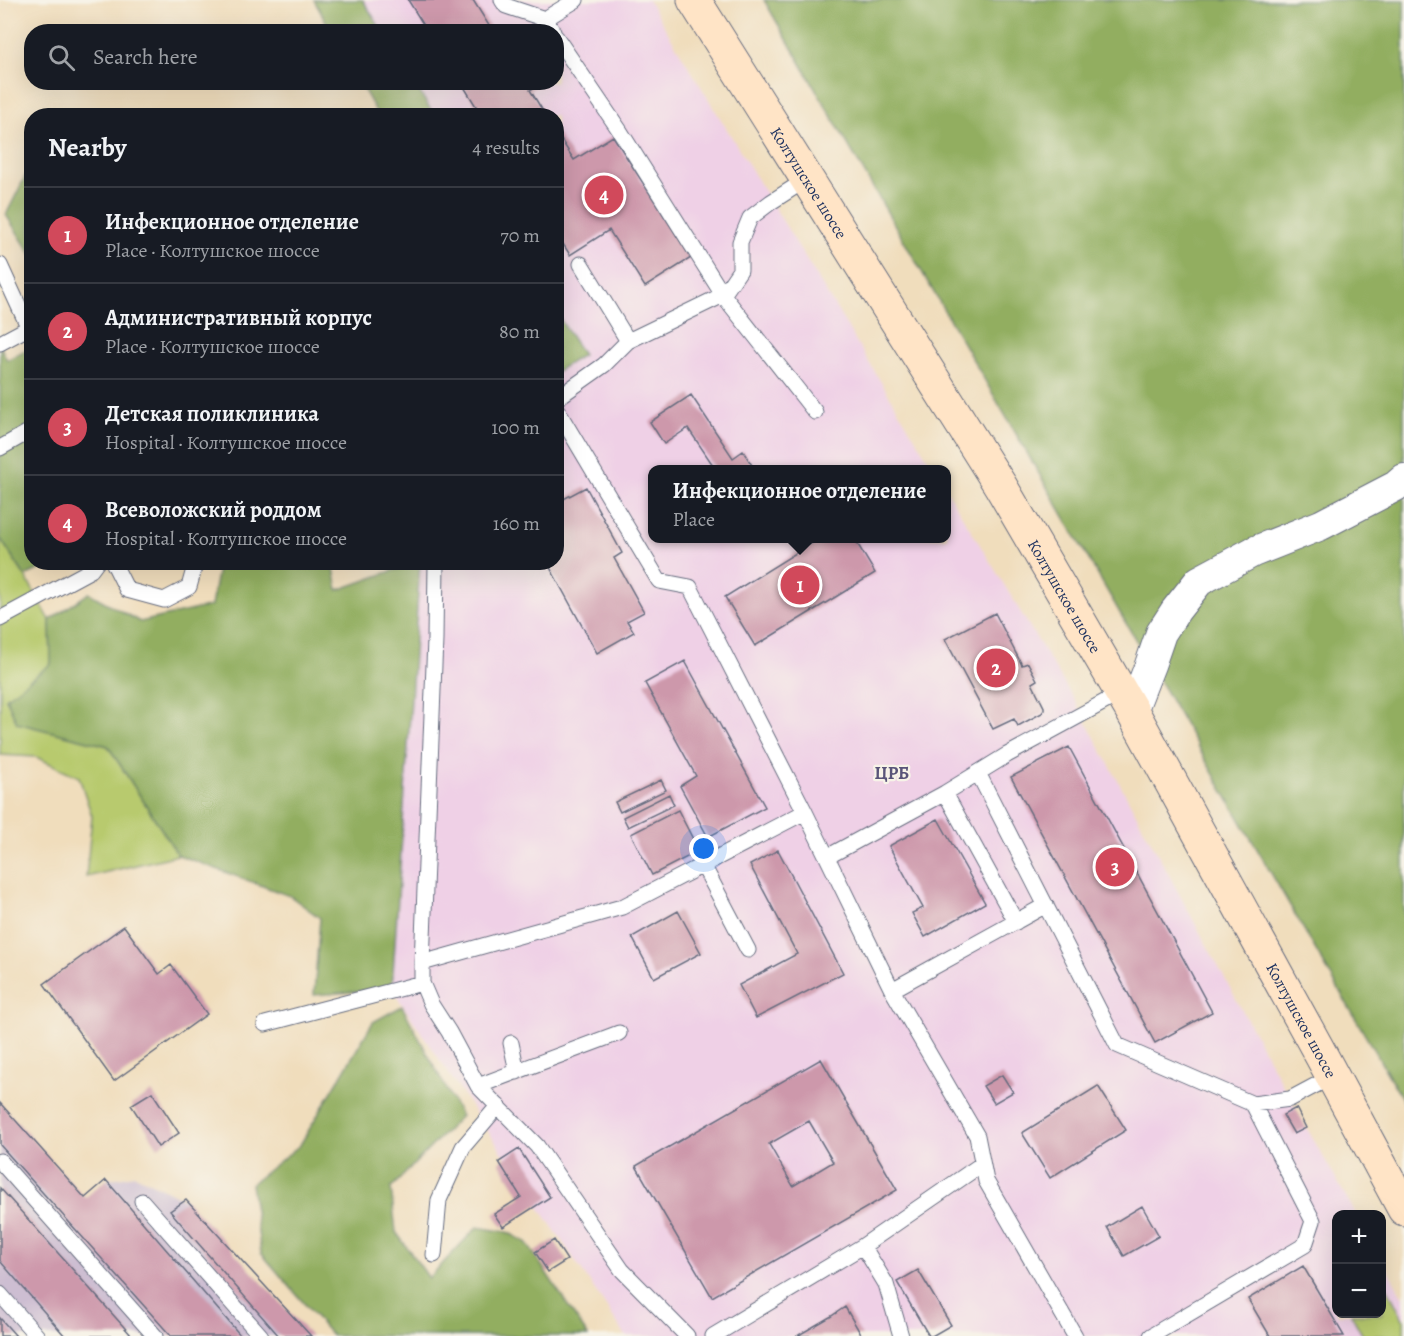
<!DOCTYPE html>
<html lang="en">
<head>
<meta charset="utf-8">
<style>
	:root { --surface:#171b24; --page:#20242c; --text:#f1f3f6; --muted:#9ea1a6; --line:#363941; --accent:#d1495b }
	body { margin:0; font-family:Alegreya,serif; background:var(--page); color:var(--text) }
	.controls { position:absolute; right:18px; bottom:18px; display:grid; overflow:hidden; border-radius:12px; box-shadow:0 6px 24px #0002 }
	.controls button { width:54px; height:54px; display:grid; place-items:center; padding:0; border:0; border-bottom:2px solid var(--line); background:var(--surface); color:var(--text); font:30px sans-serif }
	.you { position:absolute; left:704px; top:849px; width:21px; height:21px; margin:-15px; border:4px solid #fff; border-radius:50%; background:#1a73e8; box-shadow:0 0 0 9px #1a73e833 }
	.badge { display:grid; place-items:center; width:39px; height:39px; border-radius:50%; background:var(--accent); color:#fff; font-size:20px; font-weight:700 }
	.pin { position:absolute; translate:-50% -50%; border:3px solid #fff; box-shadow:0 2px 6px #0006 }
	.popup { position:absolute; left:648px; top:465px; width:303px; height:78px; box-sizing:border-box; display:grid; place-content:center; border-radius:12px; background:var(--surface); filter:drop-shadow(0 2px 4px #0005); font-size:20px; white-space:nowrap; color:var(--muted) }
	.popup b { font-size:22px; color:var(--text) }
	.popup::after { content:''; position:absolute; left:50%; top:100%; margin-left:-12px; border:12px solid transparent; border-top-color:var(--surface) }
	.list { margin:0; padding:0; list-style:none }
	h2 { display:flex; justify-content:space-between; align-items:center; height:78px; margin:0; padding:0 24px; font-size:26px }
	h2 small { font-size:20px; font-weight:400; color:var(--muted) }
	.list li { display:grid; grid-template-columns:39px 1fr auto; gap:18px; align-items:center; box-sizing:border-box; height:96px; padding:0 24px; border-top:2px solid var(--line) }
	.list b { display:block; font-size:22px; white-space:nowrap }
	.list p { margin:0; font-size:20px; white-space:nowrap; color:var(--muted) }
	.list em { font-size:20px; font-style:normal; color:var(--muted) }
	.icon { flex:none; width:33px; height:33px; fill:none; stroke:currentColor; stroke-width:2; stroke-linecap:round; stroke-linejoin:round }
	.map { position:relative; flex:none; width:1404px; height:1336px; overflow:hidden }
	.search { position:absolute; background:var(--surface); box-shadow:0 6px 24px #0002; left:24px; top:24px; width:540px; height:66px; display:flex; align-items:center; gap:15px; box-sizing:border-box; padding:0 21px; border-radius:24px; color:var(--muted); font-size:22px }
	.panel { position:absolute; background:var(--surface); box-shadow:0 6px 24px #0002; left:24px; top:108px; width:540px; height:462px; border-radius:24px }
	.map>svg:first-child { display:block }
</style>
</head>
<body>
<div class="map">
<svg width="1404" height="1336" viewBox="0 0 1404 1336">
	<rect width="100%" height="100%" fill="#f7f3e8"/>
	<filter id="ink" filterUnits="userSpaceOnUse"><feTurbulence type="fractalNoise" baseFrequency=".0167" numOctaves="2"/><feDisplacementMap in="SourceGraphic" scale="12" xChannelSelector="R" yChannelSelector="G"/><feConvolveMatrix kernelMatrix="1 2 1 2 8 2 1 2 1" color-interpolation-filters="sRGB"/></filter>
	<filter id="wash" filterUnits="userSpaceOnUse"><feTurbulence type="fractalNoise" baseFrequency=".008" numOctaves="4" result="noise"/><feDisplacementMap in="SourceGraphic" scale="24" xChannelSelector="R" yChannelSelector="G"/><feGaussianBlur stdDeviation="1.35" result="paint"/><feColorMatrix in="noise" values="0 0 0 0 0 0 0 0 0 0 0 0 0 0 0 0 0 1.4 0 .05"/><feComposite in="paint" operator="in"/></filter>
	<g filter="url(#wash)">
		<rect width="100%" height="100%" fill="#f0ddbc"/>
		<path fill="#efd0e6" d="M363 0H648L934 469 653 470V538H947V491L1076 703 1290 1099 1356 1214H1336V1314H1382V1259L1404 1299V1336H626L392 989 420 563 556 562 557 371 583 355 557 313 556 116 434 115 414 83 556 82V32L382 31Z"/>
		<path fill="#cdbed2" d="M0 1103 85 1198 106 1180 135 1175 186 1200 311 1336H0Z"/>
		<path fill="#b8ca6e" stroke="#6a7c66" stroke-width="1.5" d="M0 538 25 576 50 620 51 664 6 698 17 722 108 746 178 855 86 877 92 816 79 777 36 757 0 755Z
			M1382 1278 1404 1321V1336H1363L1351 1314H1382Z"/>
		<path fill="#92ae61" stroke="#566e60" stroke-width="1.5" d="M314 0H363L382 31H331Z
			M764 0H1404V1102Z
			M360 83H414L434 115H378Z
			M31 165V254L6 215Z
			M556 313 583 355 557 371H556Z
			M0 345 7 360 31 347 32 562 53 563 25 576 0 538Z
			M219 563H333L338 590 414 563H420L392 989 314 995 320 918 290 896 178 855 108 746 17 723 6 698 51 664 50 620 89 593 140 622 211 606Z
			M402 1006 461 1116 391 1188 396 1232 429 1278 477 1227 507 1232 526 1242 588 1336H332L261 1253 251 1184 300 1145 373 1022Z"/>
		<g id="blocks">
			<path fill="#cd98ab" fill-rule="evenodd" d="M408 0H473L493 32H428Z
				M461 82H543L530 90 546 116H482Z
				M556 132 574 160 613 136 691 258 645 287 609 230 570 255 556 233Z
				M691 395 733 458 743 451 755 470H712L715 468 688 428 664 444 650 422Z
				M586 487 622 553 614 558 644 612 627 621 634 632 597 653 547 562H556V503Z
				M820 538H854L875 573 755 646 725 597Z
				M995 613 1022 665 1028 663 1037 680 1032 683 1044 707V710L1042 713 1018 726 1014 719 993 729 945 639Z
				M685 661 765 807 708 837 680 786 696 776 645 683Z
				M1069 747 1212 1012 1155 1043 1011 777Z
				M661 780 666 790 620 812 615 802Z
				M669 794 674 805 628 827 623 817Z
				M678 810 699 851 652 875 631 834Z
				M938 819 985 903 925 937 912 913 923 908 889 846Z
				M778 850 843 973 756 1018 739 985 797 954 750 865Z
				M678 911 701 953 654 978 632 937Z
				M124 926 159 974 171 965 207 1014 114 1081 44 984Z
				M821 1059 897 1190 712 1297 636 1166ZM809 1121 833 1162 793 1186 769 1144Z
				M1002 1075 1013 1092 994 1103 983 1086Z
				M1098 1086 1126 1130 1050 1178 1022 1133Z
				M152 1092 179 1133 158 1147 131 1105Z
				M0 1103 85 1198 106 1180 241 1336H171L0 1145Z
				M1296 1108 1306 1128 1294 1134 1283 1115Z
				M519 1149 550 1197 503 1227 494 1214 521 1197 499 1162Z
				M0 1188 132 1336H65L0 1261Z
				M186 1200 311 1336H279L170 1211Z
				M1142 1206 1159 1236 1124 1256 1107 1227Z
				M554 1240 567 1260 548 1272 535 1252Z
				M1303 1266 1344 1336H1270L1248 1299Z
				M918 1270 951 1325 932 1336H929L897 1282Z
				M845 1307 862 1336H797L830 1317Z
				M0 1318 16 1336H0Z"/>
		</g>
	</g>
	<g filter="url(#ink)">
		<use href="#blocks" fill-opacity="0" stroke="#666c7f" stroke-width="1.5"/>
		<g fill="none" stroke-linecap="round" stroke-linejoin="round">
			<defs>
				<path id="lane" d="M502 0 506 6 545 19
					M553 32 545 19 576 0
					M556 37 620 131 723 295 815 412
					M581 264 628 341
					M0 265 32 335
					M0 343 28 328
					M556 399 604 365 628 341 723 295 740 270V242L750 218 771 202 807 179
					M556 408 659 581 690 587 805 812 892 990 977 1136 986 1181 1075 1336
					M0 448 32 430
					M113 562 127 590 164 600 189 587 196 562
					M0 619 91 570 97 562
					M978 773 1117 1045 1253 1104 1290 1099 1333 1076
					M945 793 1016 922
					M827 857 945 793 1007 755 1121 693
					M703 865 748 950
					M422 963 435 640 436 562
					M892 990 1046 905
					M265 1024 422 983
					M511 1043 517 1072
					M478 1086 619 1033
					M0 1161 155 1336
					M142 1201 261 1336
					M434 1255 439 1200 463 1147 498 1106
					M0 1294 37 1336
					M687 1336 622 1270 537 1146 478 1086 449 1032 431 1004 422 983V963L622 907 805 812
					M713 1336 863 1246
					M901 1336 886 1284 863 1246 982 1164
					M1151 1336 1305 1245 1313 1221 1253 1104"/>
				<path id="street" d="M1132 711 1150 665 1161 633 1176 610 1199 581 1253 552 1321 525 1396 486 1404 479"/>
				<g id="secondary">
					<path id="s1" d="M694 0 1000 485 1132 711 1321 1055 1404 1209"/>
				</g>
			</defs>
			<use href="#lane" stroke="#666c7f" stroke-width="17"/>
			<use href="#street" stroke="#666c7f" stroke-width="32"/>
			<use href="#secondary" stroke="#666c7f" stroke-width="35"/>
			<use href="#lane" stroke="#fff" stroke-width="15"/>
			<use href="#street" stroke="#fff" stroke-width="30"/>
			<use href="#secondary" stroke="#ffe4c6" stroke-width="33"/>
		</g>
	</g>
	<g text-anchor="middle" stroke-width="4.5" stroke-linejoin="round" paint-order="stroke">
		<g font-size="16" fill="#1b2f5e" stroke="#f7f3e8">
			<text dy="6" stroke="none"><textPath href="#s1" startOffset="216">Колтушское шоссе</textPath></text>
			<text dy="6" stroke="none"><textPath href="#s1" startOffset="702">Колтушское шоссе</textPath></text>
			<text dy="6" stroke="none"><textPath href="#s1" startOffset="1188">Колтушское шоссе</textPath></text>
		</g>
		<g font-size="18" font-weight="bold" fill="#595479" stroke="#f7f3e8">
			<text x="892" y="779">ЦРБ</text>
		</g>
	</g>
</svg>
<div class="controls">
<button>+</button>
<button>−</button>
</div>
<div class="you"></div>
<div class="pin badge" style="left:800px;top:585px">1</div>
<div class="popup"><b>Инфекционное отделение</b>Place</div>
<div class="pin badge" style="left:996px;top:668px">2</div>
<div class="pin badge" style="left:1115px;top:867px">3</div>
<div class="pin badge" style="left:604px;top:195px">4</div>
<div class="search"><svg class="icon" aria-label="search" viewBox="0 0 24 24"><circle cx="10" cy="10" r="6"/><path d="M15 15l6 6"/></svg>Search here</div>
<section class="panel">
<h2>Nearby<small>4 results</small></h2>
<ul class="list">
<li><span class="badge">1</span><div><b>Инфекционное отделение</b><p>Place · Колтушское шоссе</p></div><em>70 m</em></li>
<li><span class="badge">2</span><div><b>Административный корпус</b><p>Place · Колтушское шоссе</p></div><em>80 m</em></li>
<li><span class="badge">3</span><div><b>Детская поликлиника</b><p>Hospital · Колтушское шоссе</p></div><em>100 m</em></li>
<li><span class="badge">4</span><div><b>Всеволожский роддом</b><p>Hospital · Колтушское шоссе</p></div><em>160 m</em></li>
</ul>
</section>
</div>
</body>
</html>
